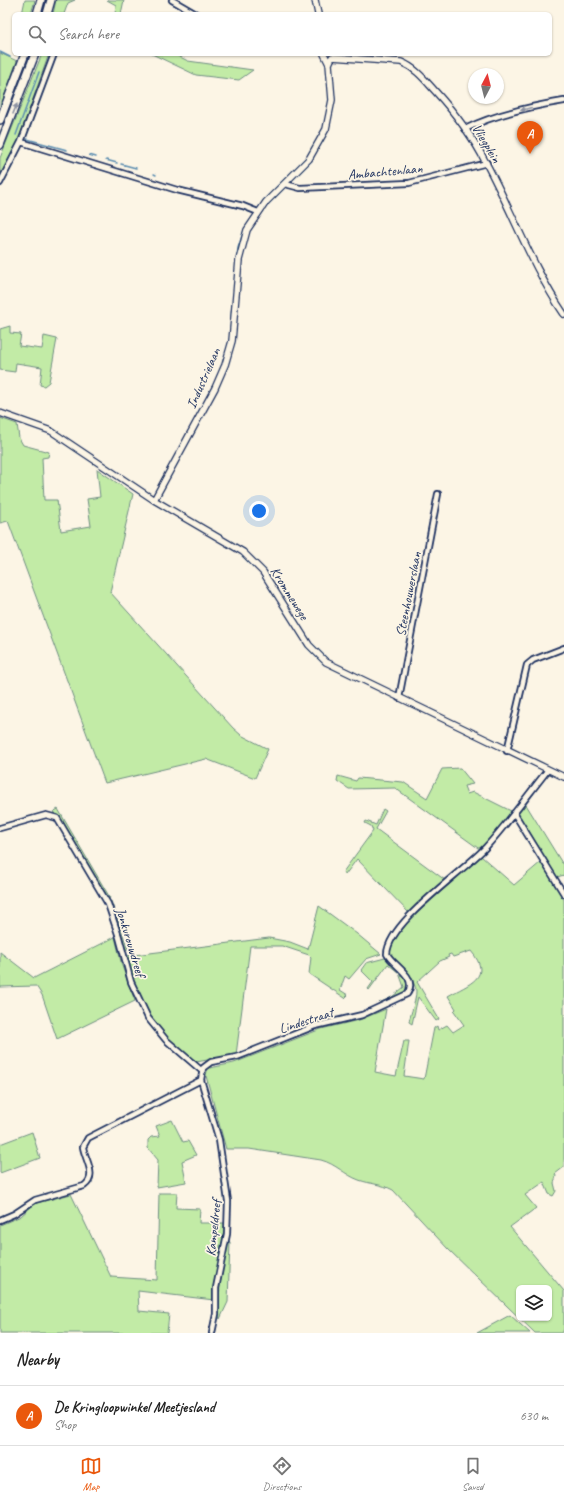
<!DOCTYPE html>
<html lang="en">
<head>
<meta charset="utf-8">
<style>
	:root { --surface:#fff; --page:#f6f6f6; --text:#222; --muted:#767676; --line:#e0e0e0; --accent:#ea580c }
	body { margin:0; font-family:Caveat,sans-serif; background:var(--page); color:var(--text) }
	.controls { position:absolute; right:12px; bottom:12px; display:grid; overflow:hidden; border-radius:6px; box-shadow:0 1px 3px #0004 }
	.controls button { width:36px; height:36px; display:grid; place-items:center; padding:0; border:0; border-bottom:1px solid var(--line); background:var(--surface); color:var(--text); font:20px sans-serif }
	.compass { position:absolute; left:468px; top:68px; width:36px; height:36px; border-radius:50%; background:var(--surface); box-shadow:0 1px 3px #0004; rotate:7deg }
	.you { position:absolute; left:259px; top:511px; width:14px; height:14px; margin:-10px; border:3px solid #fff; border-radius:50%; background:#1a73e8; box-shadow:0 0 0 6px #1a73e833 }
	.badge { display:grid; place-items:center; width:26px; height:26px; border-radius:50%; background:var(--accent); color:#fff; font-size:13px; font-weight:700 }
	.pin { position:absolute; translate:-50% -33px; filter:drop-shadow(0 1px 2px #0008) }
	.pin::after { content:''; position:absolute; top:21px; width:14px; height:12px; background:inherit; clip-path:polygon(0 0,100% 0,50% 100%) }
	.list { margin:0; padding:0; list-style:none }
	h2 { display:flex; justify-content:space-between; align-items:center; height:52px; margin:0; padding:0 16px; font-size:17px }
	h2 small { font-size:13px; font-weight:400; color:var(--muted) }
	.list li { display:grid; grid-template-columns:26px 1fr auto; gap:12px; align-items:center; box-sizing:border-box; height:60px; padding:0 16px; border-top:1px solid var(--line) }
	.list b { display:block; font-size:15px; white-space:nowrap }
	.list p { margin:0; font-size:13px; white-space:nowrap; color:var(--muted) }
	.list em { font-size:13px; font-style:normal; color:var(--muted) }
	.icon { flex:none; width:22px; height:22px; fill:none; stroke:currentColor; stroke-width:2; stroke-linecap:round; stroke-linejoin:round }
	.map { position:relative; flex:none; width:564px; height:1333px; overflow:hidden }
	.search { position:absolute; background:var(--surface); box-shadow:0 1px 3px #0004; left:12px; right:12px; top:12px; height:44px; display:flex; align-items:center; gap:10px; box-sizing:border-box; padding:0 14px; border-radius:6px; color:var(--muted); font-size:15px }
	.sheet { height:112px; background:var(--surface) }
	nav { display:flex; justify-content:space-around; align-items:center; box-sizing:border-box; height:56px; border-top:1px solid var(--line); background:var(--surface); font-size:11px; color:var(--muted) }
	nav a { display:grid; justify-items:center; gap:2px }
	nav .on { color:var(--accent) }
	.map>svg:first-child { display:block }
</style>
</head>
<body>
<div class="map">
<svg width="564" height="1333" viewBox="0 0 564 1333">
	<rect width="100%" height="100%" fill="#fcf5e5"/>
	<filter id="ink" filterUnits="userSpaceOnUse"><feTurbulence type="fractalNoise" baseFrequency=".025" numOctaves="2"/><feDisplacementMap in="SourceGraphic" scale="8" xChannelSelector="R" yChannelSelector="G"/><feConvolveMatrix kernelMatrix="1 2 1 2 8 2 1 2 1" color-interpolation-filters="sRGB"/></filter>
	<g filter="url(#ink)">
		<path fill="#c2eba6" stroke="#6e8d82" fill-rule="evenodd" d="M25 0H35L31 14H22Z
			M56 0H75L68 3 64 14H53Z
			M107 0H124L121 14H115L116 5Z
			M0 53 17 61 0 108Z
			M42 54H49L17 144 0 175V158Z
			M152 54H174L188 61 253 70 239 80 196 75Z
			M10 326V333L21 334 19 346 42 349 44 336 57 339 49 382 44 386 40 385 42 367 16 363 15 372 0 370V329Z
			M0 418 17 424 19 438 23 445 49 452 48 457 42 458 44 500H57L61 531 91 526 87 499 100 497 97 469 133 494 110 592 233 728 241 735 268 749 255 778 206 759 105 783 8 521 0 523Z
			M460 768 473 784 464 786 467 794 473 792 513 812 483 848H478L395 788 349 789 337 781 338 776 356 781 358 778 403 782 427 798 442 769Z
			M525 803 562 863H564V875L557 877 518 813Z
			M58 809 106 891 110 898 107 900 58 816 53 812Z
			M383 809 386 811 376 829 445 880 409 913 357 859 345 875 343 872 373 831 371 826 365 823 366 821 376 825Z
			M481 856 514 885 541 862 554 881 564 900V1167L555 1174 556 1176 554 1183 556 1191 553 1196 549 1194 544 1182 525 1195 536 1208 510 1227 564 1291V1329L562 1333H535L448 1249 393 1190C382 1184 370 1184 359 1180 345 1175 336 1164 321 1160L249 1149H226L206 1076 207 1071 210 1068 234 1063 321 1029 359 1020 386 1009 375 1072 396 1076 404 1041H409L404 1076 424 1079 434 1028 437 1026 438 1030 447 1025 453 1032 464 1025 454 1011 456 1009 448 996C468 984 494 978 471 951L453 957 451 954 448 955 449 957 440 961 417 982 439 1019 436 1021 418 997 412 1024 409 1022C411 1012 416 1001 416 991 415 974 388 961 389 949L405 924ZM519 1288H549V1318H519Z
			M111 901 128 949 124 950 108 903Z
			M319 906 357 934 381 954 366 959 349 979 345 976 340 990 348 995 345 998 309 974 311 957 309 955 282 946H250L236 1055 196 1062C157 1035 137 1002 126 956L269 938 290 942 308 949Z
			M115 937 122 966 135 1001 57 1039 42 995 36 986 0 987V952L34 978Z
			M385 958 404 975 408 988 404 994 380 1005 379 1003 392 997 404 987 399 973 388 964 369 990 368 989 373 982 361 970 366 963Z
			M172 1120 183 1142 188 1141 196 1155 182 1161 186 1182 157 1187 158 1160 148 1148V1140L151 1137 160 1136 156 1126Z
			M32 1132 40 1158 0 1173V1144Z
			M159 1193H177L176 1208 200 1209 199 1223H225L214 1300 138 1291 139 1311 169 1314 167 1333H0V1225L21 1216 32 1206 37 1203 71 1194 111 1277 157 1280Z
			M228 1240 230 1242 228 1302 220 1319 219 1317C218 1291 222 1266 228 1240Z
			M510 1315 530 1333H477Z"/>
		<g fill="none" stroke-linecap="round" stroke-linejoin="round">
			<path stroke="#5b8db0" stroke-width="1.5" d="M0 52 10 57
				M16 135 39 72
				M27 139 67 150
				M89 155 96 157
				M106 160 117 163
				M121 164 136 168
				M154 174 156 175
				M235 275 238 248 244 230
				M230 335 232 305
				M518 814 522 821"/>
			<defs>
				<path id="minor" d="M172 0 196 14
					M465 129C493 115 533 106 564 101
					M21 142 177 190 243 206 258 212
					M0 183 21 142 54 54
					M285 184 300 188 409 183 487 163
					M399 698 438 494
					M507 751 527 665 533 660 564 648
					M514 813 564 894
					M0 828 46 815 57 818 108 904 119 937 131 982 148 1018 166 1040 202 1071
					M0 1220 14 1214 35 1200 84 1186C98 1176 85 1160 83 1147L88 1138 201 1080
					M212 1333 216 1314V1288L227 1234 228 1201 219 1140 201 1080 203 1068 211 1062 237 1057 315 1026 362 1015 407 994C419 977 393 966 387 954 388 922 463 872 486 847 508 823 527 796 547 771"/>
				<path id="tertiary" d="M315 0 318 14
					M324 54 329 64
					M0 413 51 431 154 500 243 552 263 572 309 645 326 662 564 777
					M154 500 215 388 225 365 232 341 239 260 247 230 266 202 309 159 326 129 332 100 329 64 332 57 401 62C416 68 425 80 435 91 455 113 473 137 486 163 513 213 532 267 564 314"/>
				<path id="trunk" d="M37 14 41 0
					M47 14 51 0
					M0 120 25 54
					M0 145 35 54"/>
			</defs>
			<use href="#minor" stroke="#1b2f5e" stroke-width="8"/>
			<use href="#tertiary" stroke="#1b2f5e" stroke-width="8"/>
			<use href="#trunk" stroke="#1b2f5e" stroke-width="10"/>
			<use href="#minor" stroke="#fcf5e5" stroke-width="4.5"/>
			<use href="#tertiary" stroke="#fcf5e5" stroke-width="5.5"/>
			<use href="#trunk" stroke="#fcf5e5" stroke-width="7"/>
		</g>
		<defs><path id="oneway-solid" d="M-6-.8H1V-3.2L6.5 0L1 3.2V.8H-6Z"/></defs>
		<g fill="#8c92a2">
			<use href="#oneway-solid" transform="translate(15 109) rotate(-68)"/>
			<use href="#oneway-solid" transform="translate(526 109) rotate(165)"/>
		</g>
	</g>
	<g text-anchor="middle" stroke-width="3.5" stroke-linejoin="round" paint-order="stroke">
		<g font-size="14" fill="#1b2f5e" stroke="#fcf5e5">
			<text transform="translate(487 143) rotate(59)" y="5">Vliegplein</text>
			<text transform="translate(385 171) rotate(-5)" y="5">Ambachtenlaan</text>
			<text transform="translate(203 378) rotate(-66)" y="5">Industrielaan</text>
			<text transform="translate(290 593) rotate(58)" y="5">Krommewege</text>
			<text transform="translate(408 594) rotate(-79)" y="5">Steenhouwerslaan</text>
			<text transform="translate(131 942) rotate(73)" y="5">Jonkvrouwdreef</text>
			<text transform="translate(306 1020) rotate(-18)" y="5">Lindestraat</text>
			<text transform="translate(213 1228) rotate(-84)" y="5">Kampeldreef</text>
		</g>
	</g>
</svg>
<div class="controls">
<button><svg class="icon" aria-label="layers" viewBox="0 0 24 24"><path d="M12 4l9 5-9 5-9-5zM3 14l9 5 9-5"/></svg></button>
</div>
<svg class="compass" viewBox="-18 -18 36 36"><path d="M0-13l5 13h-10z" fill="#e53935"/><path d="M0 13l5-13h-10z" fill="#767676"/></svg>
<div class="you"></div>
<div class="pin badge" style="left:530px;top:154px">A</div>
<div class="search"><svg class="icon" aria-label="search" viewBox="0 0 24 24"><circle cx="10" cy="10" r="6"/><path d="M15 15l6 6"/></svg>Search here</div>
</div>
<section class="sheet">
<h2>Nearby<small></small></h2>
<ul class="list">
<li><span class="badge">A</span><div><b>De Kringloopwinkel Meetjesland</b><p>Shop</p></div><em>630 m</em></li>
</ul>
</section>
<nav>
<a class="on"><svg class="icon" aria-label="map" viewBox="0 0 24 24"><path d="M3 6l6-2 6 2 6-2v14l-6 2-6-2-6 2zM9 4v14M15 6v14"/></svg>Map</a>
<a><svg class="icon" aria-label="directions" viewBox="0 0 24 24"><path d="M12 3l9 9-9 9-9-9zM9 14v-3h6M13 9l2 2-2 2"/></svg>Directions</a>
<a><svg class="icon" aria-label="saved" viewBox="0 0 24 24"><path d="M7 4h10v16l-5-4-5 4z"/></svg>Saved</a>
</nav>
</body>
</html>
